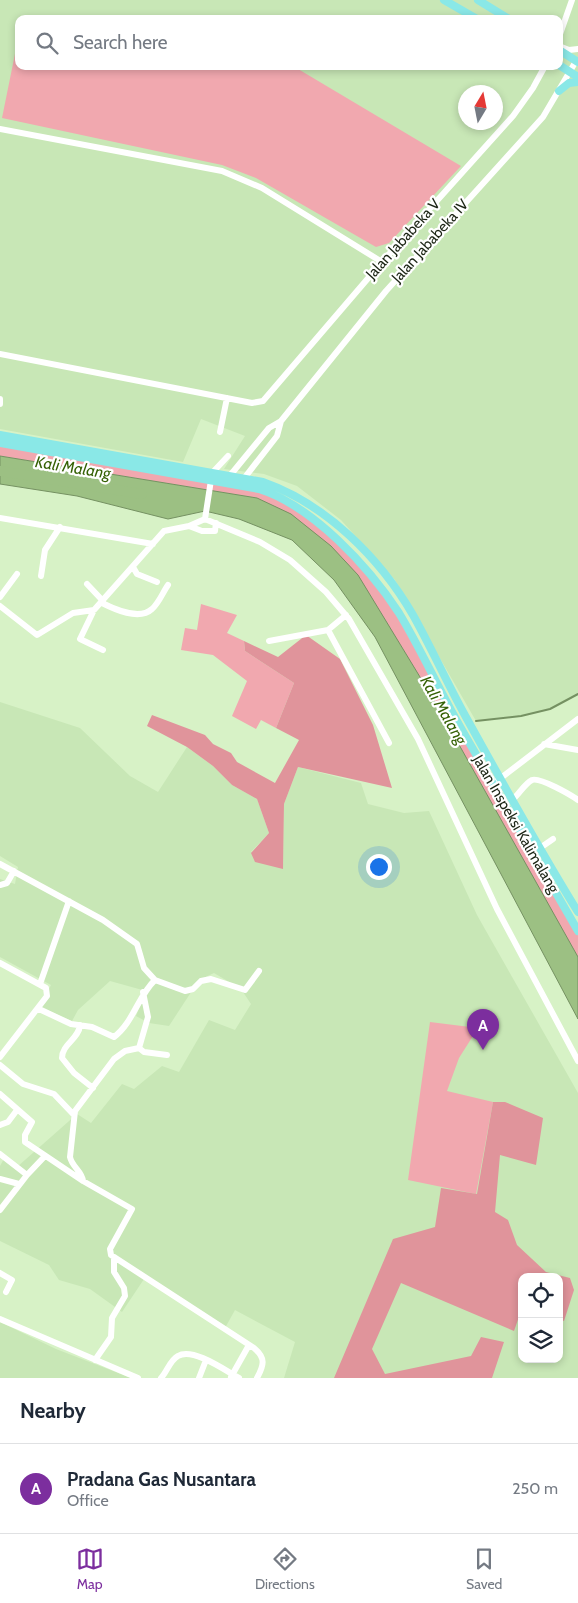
<!DOCTYPE html>
<html lang="en">
<head>
<meta charset="utf-8">
<style>
	:root { --surface:#fff; --page:#f2f2f3; --text:#1f2937; --muted:#747a83; --line:#e0e1e3; --accent:#7c2e9e }
	body { margin:0; font-family:Cabin,sans-serif; background:var(--page); color:var(--text) }
	.controls { position:absolute; right:15px; bottom:15px; display:grid; overflow:hidden; border-radius:10px; box-shadow:0 2px 8px #0003 }
	.controls button { width:45px; height:45px; display:grid; place-items:center; padding:0; border:0; border-bottom:1px solid var(--line); background:var(--surface); color:var(--text); font:25px sans-serif }
	.compass { position:absolute; left:458px; top:85px; width:45px; height:45px; border-radius:50%; background:var(--surface); box-shadow:0 2px 8px #0003; rotate:10deg }
	.you { position:absolute; left:378px; top:866px; width:18px; height:18px; margin:-12px; border:4px solid #fff; border-radius:50%; background:#1a73e8; box-shadow:0 0 0 8px #1a73e833 }
	.badge { display:grid; place-items:center; width:32px; height:32px; border-radius:50%; background:var(--accent); color:#fff; font-size:16px; font-weight:700 }
	.pin { position:absolute; translate:-50% -41px; filter:drop-shadow(0 1px 2px #0008) }
	.pin::after { content:''; position:absolute; top:26px; width:18px; height:15px; background:inherit; clip-path:polygon(0 0,100% 0,50% 100%) }
	.list { margin:0; padding:0; list-style:none }
	h2 { display:flex; justify-content:space-between; align-items:center; height:65px; margin:0; padding:0 20px; font-size:21px }
	h2 small { font-size:16px; font-weight:400; color:var(--muted) }
	.list li { display:grid; grid-template-columns:32px 1fr auto; gap:15px; align-items:center; box-sizing:border-box; height:90px; padding:0 20px; border-top:1px solid var(--line) }
	.list b { display:block; font-size:19px; white-space:nowrap }
	.list p { margin:0; font-size:16px; white-space:nowrap; color:var(--muted) }
	.list em { font-size:16px; font-style:normal; color:var(--muted) }
	.icon { flex:none; width:28px; height:28px; fill:none; stroke:currentColor; stroke-width:2; stroke-linecap:round; stroke-linejoin:round }
	.map { position:relative; flex:none; width:578px; height:1378px; overflow:hidden }
	.search { position:absolute; background:var(--surface); box-shadow:0 2px 8px #0003; left:15px; right:15px; top:15px; height:55px; display:flex; align-items:center; gap:12px; box-sizing:border-box; padding:0 18px; border-radius:10px; color:var(--muted); font-size:19px }
	.sheet { height:155px; background:var(--surface) }
	nav { display:flex; justify-content:space-around; align-items:center; box-sizing:border-box; height:70px; border-top:1px solid var(--line); background:var(--surface); font-size:14px; color:var(--muted) }
	nav a { display:grid; justify-items:center; gap:2px }
	nav .on { color:var(--accent) }
	.map>svg:first-child { display:block }
</style>
</head>
<body>
<div class="map">
<svg width="578" height="1378" viewBox="0 0 578 1378">
	<rect width="100%" height="100%" fill="#d7f2c6"/>
	<path fill="#c8e7b6" fill-rule="evenodd" d="M0 0H578V694L550 709 521 716 476 721 395 580 341 520 297 486 264 474 224 469 245 436 201 419 183 462 0 429ZM19 19H559V66H19ZM466 92H496V122H466Z
		M0 702 80 728 130 776 158 792 187 747 213 766 232 785 257 799 269 833 251 852 283 868 284 804 298 767 361 783 368 804 404 813 429 811 477 915 578 1093V1378H284L295 1342 235 1310 225 1328 144 1279 122 1312 90 1289 59 1280 49 1265 0 1241V1166L5 1157 17 1167 77 1114 91 1123 122 1084 134 1089 162 1066 179 1072 209 1020 235 1030 251 1004 241 989 214 973 199 980 169 1026 149 1023 136 1016 146 991 110 981 78 1010 72 1021 40 1007 51 985 0 957V879L15 884 18 867 0 856ZM522 1277H559V1359H522Z
		M0 1322 56 1349 131 1378H0Z"/>
	<path fill="#f1a8af" d="M19 34V66H293L461 166 389 243 376 247 256 178 222 165 2 118Z
		M0 443 259 489 293 505 346 549 398 613 578 931V958L403 649 257 498 0 456Z
		M201 604 237 615 227 633 244 641 245 651 294 683 276 728 261 720 256 729 232 716 247 681 213 655 181 650 185 628 197 630Z
		M430 1022 478 1028 459 1058 447 1091 493 1102 476 1194 408 1180Z"/>
	<path fill="#e0949b" d="M306 635 340 659 373 725 392 788 298 767 284 804 283 869 255 862 251 853 269 833 257 799 232 785 213 766 187 747 147 726 152 715 205 735 213 744 231 753 237 762 275 783 299 740 276 728 294 683 245 651 244 641 278 657Z
		M493 1102H505L543 1118 536 1165 500 1155 495 1212 508 1220 517 1245 546 1272 570 1278 574 1290 564 1321 559 1319V1277H522V1308L514 1331 401 1283 372 1349 385 1374 471 1356 481 1337 504 1342 492 1378H334L393 1239 435 1227 441 1188 477 1194Z"/>
	<path fill="#9cc083" stroke="#759162" d="M0 456 257 498 291 514 331 546 358 575 434 700 578 957V1019L375 637 334 580 292 540 239 519 205 511 168 519 77 496 0 484Z"/>
	<g fill="none" stroke-linecap="round" stroke-linejoin="round">
		<path stroke="#759162" stroke-width="2" d="M476 721 521 716 550 709 578 694"/>
		<path stroke="#9cc083" stroke-width="10" d="M0 471 142 494"/>
		<path stroke="#fff" stroke-width="6" d="M559 37 572 0
			M559 46 569 50 578 49
			M0 129 222 171 262 188 382 262
			M0 354 252 403 263 401 382 262 513 116 533 88 545 66
			M0 399V404
			M220 432 227 398
			M213 472 228 456
			M228 478 269 428 281 421 386 291 543 117 576 61
			M242 481 277 436 281 421
			M0 518 153 544
			M205 519 211 480
			M189 526 202 531H215L216 523
			M133 567 137 574 157 582
			M41 576 45 550 60 527
			M87 584 103 601
			M0 597 17 574
			M102 603C114 609 139 621 152 609 159 603 163 592 168 585
			M0 606 37 635 73 613 94 610
			M328 630 346 615
			M269 641 328 630 389 743
			M103 650 80 639 94 610 164 531 189 526 205 519 260 542 290 560 326 592 349 619 418 739 497 909 578 1061
			M544 744 578 750
			M493 784 578 719
			M512 800C519 795 524 784 532 780 540 777 571 795 578 800
			M540 848 553 839
			M0 864 103 920 137 944 144 968 155 980
			M0 885 7 883 14 871
			M0 963 46 988 47 996 0 1057
			M40 984 69 901
			M143 992 148 1017 139 1048 144 1052 167 1055
			M39 1009 71 1024 92 1027 114 1037C133 1023 138 996 155 980L185 991 193 989 201 981 211 979 245 990 259 971
			M80 1025C79 1039 62 1044 62 1058L74 1073 93 1088
			M0 1065 23 1084 54 1094 74 1115
			M0 1094 32 1122 25 1135V1142L83 1181 132 1209 110 1249 111 1255 254 1348C266 1358 264 1365 257 1378
			M0 1125 8 1122 17 1110
			M0 1154 27 1175
			M0 1179 19 1184
			M83 1181C82 1171 72 1167 70 1157L75 1111 114 1059 125 1051 139 1048
			M0 1210 27 1175 45 1156
			M0 1273 12 1280 6 1292
			M0 1319 138 1378
			M95 1360 111 1337 112 1318 125 1296 124 1288 114 1272V1257
			M231 1377 249 1345
			M161 1378C167 1372 170 1360 178 1356 193 1347 226 1371 239 1378
			M199 1378 206 1360"/>
		<path stroke="#8ae8e7" stroke-width="8" d="M444 0 477 19
			M478 0 509 19
			M559 50 578 62
			M559 65 578 77
			M559 91 569 83 578 82
			M0 435 263 482C326 504 380 558 413 615 432 649 448 685 467 719 503 784 539 849 578 912
			M0 443 259 489C313 506 369 567 399 613 422 651 440 692 462 730 500 797 539 864 578 931"/>
	</g>
	<g text-anchor="middle" stroke-width="4.5" stroke-linejoin="round" paint-order="stroke">
		<g font-size="15" fill="#1b2414" stroke="#fff">
			<text transform="translate(403 239) rotate(-48)" y="5">Jalan Jababeka V</text>
			<text transform="translate(430 241) rotate(-48)" y="5">Jalan Jababeka IV</text>
			<text transform="translate(516 824) rotate(60)" y="5">Jalan Inspeksi Kalimalang</text>
		</g>
		<g font-size="16" font-style="italic" fill="#356105" stroke="#fff">
			<text transform="translate(73 467) rotate(9)" y="6">Kali Malang</text>
			<text transform="translate(444 710) rotate(60)" y="6">Kali Malang</text>
		</g>
	</g>
</svg>
<div class="controls">
<button><svg class="icon" aria-label="locate" viewBox="0 0 24 24"><circle cx="12" cy="12" r="6"/><path d="M12 2v4M12 18v4M2 12h4M18 12h4"/></svg></button>
<button><svg class="icon" aria-label="layers" viewBox="0 0 24 24"><path d="M12 4l9 5-9 5-9-5zM3 14l9 5 9-5"/></svg></button>
</div>
<svg class="compass" viewBox="-18 -18 36 36"><path d="M0-13l5 13h-10z" fill="#e53935"/><path d="M0 13l5-13h-10z" fill="#747a83"/></svg>
<div class="you"></div>
<div class="pin badge" style="left:483px;top:1050px">A</div>
<div class="search"><svg class="icon" aria-label="search" viewBox="0 0 24 24"><circle cx="10" cy="10" r="6"/><path d="M15 15l6 6"/></svg>Search here</div>
</div>
<section class="sheet">
<h2>Nearby<small></small></h2>
<ul class="list">
<li><span class="badge">A</span><div><b>Pradana Gas Nusantara</b><p>Office</p></div><em>250 m</em></li>
</ul>
</section>
<nav>
<a class="on"><svg class="icon" aria-label="map" viewBox="0 0 24 24"><path d="M3 6l6-2 6 2 6-2v14l-6 2-6-2-6 2zM9 4v14M15 6v14"/></svg>Map</a>
<a><svg class="icon" aria-label="directions" viewBox="0 0 24 24"><path d="M12 3l9 9-9 9-9-9zM9 14v-3h6M13 9l2 2-2 2"/></svg>Directions</a>
<a><svg class="icon" aria-label="saved" viewBox="0 0 24 24"><path d="M7 4h10v16l-5-4-5 4z"/></svg>Saved</a>
</nav>
</body>
</html>
